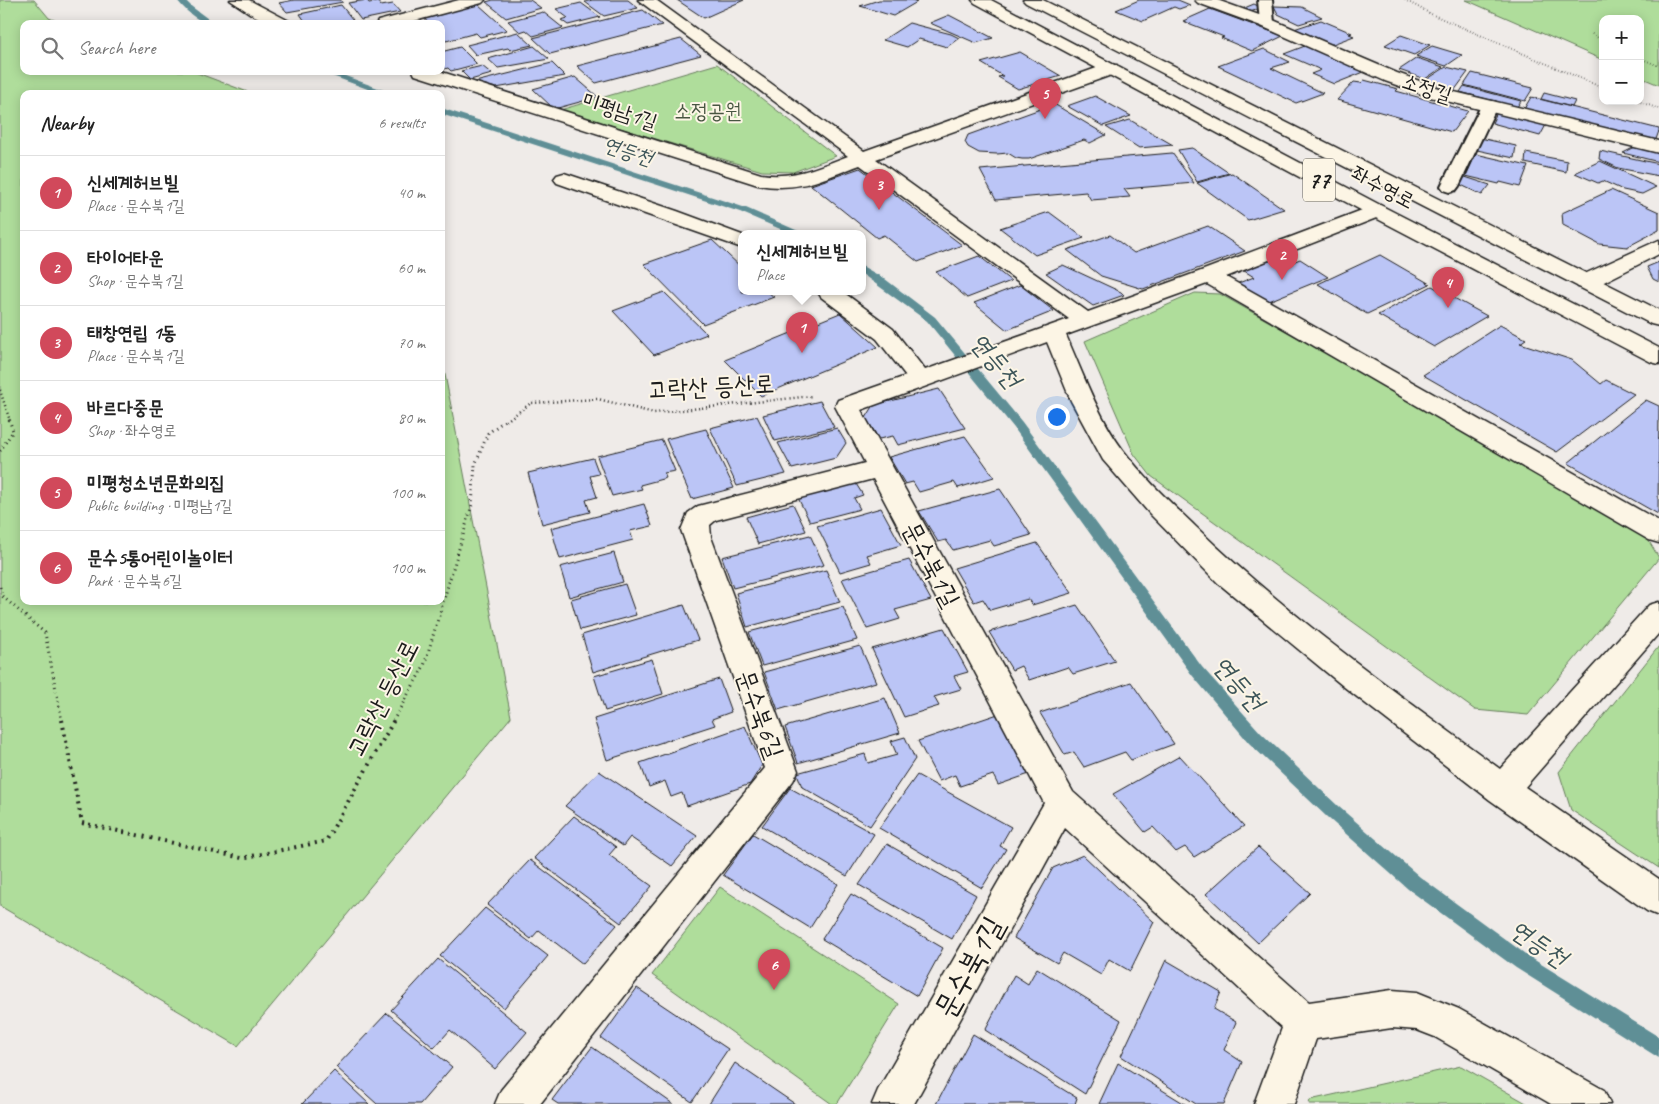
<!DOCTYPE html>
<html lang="en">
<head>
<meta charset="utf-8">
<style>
	:root { --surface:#fff; --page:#f6f6f6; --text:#222; --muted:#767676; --line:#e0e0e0; --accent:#d1495b }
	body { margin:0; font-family:Caveat,"Poor Story",sans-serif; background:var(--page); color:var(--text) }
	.controls { position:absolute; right:15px; top:15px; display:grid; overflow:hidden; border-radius:10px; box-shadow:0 2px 12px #0003 }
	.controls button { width:45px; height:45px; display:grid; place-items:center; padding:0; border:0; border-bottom:1px solid var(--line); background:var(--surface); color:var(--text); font:25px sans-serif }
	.you { position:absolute; left:1056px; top:416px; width:18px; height:18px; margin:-12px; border:4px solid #fff; border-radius:50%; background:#1a73e8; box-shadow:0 0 0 8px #1a73e833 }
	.badge { display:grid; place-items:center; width:32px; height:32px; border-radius:50%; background:var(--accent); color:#fff; font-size:16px; font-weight:700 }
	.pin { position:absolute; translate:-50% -41px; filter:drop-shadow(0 1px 2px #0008) }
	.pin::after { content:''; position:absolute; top:26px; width:18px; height:15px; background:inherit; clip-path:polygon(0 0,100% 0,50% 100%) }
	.popup { position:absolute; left:738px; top:230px; width:128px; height:65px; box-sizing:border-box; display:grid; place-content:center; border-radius:10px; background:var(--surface); filter:drop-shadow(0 1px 4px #0005); font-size:16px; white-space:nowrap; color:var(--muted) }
	.popup b { font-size:19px; color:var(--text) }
	.popup::after { content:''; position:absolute; left:50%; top:100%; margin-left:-10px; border:10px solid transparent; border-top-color:var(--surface) }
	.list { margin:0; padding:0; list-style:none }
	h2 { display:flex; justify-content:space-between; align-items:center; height:65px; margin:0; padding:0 20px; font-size:21px }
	h2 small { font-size:16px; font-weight:400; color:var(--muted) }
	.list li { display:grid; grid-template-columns:32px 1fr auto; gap:15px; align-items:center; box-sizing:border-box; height:75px; padding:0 20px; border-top:1px solid var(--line) }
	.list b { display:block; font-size:19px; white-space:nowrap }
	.list p { margin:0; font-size:16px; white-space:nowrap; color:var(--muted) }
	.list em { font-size:16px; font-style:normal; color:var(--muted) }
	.icon { flex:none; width:28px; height:28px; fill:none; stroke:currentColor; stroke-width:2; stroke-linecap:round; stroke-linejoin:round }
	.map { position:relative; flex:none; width:1659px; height:1104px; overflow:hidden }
	.search { position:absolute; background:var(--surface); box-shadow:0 2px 12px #0003; left:20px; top:20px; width:425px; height:55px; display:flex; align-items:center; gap:12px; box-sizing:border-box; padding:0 18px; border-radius:10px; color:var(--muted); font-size:19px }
	.panel { position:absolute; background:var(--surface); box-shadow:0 2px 12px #0003; left:20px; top:90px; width:425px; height:515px; border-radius:10px }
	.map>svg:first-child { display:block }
</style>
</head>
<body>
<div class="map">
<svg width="1659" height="1104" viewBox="0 0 1659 1104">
	<rect width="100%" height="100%" fill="#efebe8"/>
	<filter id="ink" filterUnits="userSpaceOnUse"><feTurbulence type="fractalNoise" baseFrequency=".02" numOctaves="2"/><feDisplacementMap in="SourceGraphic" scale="10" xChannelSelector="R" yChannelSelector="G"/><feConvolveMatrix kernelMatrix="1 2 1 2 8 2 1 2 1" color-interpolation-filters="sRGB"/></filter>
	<g filter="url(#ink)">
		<path fill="#afdd9b" stroke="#667c5c" d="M0 0H34L49 18 64 24H24V71H192L253 94H24V601H441V354L511 717 238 1046 0 906Z
			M1466 0H1659V85L1640 77V19H1603V60Z
			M717 64 836 156 793 172 762 171 560 110Z
			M1195 293 1220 294 1644 533 1659 558 1528 715 1475 710 1151 476 1134 454 1085 341Z
			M1659 646V868L1571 810 1559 772Z
			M720 887 899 1004 837 1104H832L652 975Z
			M1461 1066 1528 1104H1309L1310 1100Z"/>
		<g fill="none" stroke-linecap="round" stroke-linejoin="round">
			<path fill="#5f8f96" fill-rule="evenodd" d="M177 0H185L192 7 215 24C199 24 187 12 177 0Z
				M319 71H332L394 94H381Z
				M441 108 746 208 805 234H792L740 212 441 114Z
				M862 266 885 279 935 317 1022 422 1202 667 1261 733 1339 807 1420 877 1528 956 1659 1037V1058L1516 968 1408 889 1327 817 1249 743 1192 675 1014 428 927 321 862 274Z"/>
		</g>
		<path fill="#bbc5f6" stroke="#1c1c1c" d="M294 0H340L343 2 287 12 279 3Z
			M367 0 369 3 377 1 381 6 393 4 400 12 361 20 348 3Z
			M493 0H530L541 8 506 18 486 2Z
			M592 0H628L638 8 604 16 585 2Z
			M677 0H744L704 18Z
			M879 0H912L917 2 893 16 860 6Z
			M1139 0H1178L1190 5 1179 9 1174 7 1143 21 1116 10Z
			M581 3 600 17 568 25 561 20 568 18 556 9Z
			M478 4 507 30 480 37 476 33 446 41 441 36V24H429L423 17Z
			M1254 4 1262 8 1250 12 1242 9Z
			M341 5 353 20 336 24H307L300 14Z
			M1274 6 1302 7 1322 17 1299 24 1278 14Z
			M1210 9 1283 36 1252 51 1221 38 1224 37 1183 21Z
			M643 10 662 25 550 54 533 38Z
			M543 12 563 28 533 36 526 30 520 32 508 21Z
			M949 15 993 38 976 43 930 23Z
			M1321 20 1352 33 1349 34 1354 36 1330 45 1294 29Z
			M909 23 951 34 959 38 947 47 919 39 907 47 883 40Z
			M518 32 532 45 510 50 508 48 476 55 467 45Z
			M1401 35 1430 45 1414 55 1385 45Z
			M681 39 701 55 596 83 577 66Z
			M534 46 549 59 498 68 488 59Z
			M1305 46 1364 72 1334 84 1311 74 1321 70 1284 54Z
			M1432 46 1462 55 1446 66 1416 56Z
			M460 47 477 64 451 71 448 68 441 70V52Z
			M1264 49 1290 62 1271 68 1323 93 1296 103 1218 66Z
			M1020 52 1061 76 1018 89 998 77 1003 76 981 63Z
			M1417 58 1443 67 1425 79 1399 70Z
			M552 63 565 76 496 88 475 82Z
			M482 66 492 74 470 80 461 71Z
			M1446 67 1468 72 1454 91 1426 80Z
			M1472 73 1533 88 1525 101 1464 85Z
			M575 77 598 97 554 109 533 89Z
			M1364 80 1398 89 1396 91 1468 111 1452 132 1337 100 1354 82 1361 83Z
			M1464 86 1521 101 1517 107 1460 92Z
			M1544 93 1575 101 1572 107 1541 99Z
			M1095 96 1131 116 1103 126 1067 106Z
			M1531 97 1659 129V131L1655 142 1524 109Z
			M1054 104 1106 135 1090 143 1084 140 1029 159H1022L1016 158 1008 153 997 154 979 153 968 147 965 142 968 135Z
			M1497 112 1546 125 1540 136 1492 123Z
			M1130 120 1173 145 1139 148 1106 127Z
			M1480 138 1516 146 1514 158 1477 150Z
			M1637 146 1659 152V162L1623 153Z
			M1192 148 1229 173 1197 182 1178 150Z
			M1600 151 1659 164V176L1618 168 1599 159Z
			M1172 153 1194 183 1124 189 1130 197 1091 200 1086 192 996 200 980 170Z
			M1526 153 1567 161 1566 172 1525 163Z
			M1476 154 1528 166 1520 187 1500 182 1499 184 1466 176Z
			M1600 161 1656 187 1642 194 1623 190 1603 181 1598 183 1575 173Z
			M860 168 962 245 918 262 884 235 877 238 811 185Z
			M1232 173 1284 209 1248 220 1197 183Z
			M1465 177 1490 185 1482 195 1459 184Z
			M1611 190 1659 212V230L1627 247 1599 244 1563 225 1562 213Z
			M1049 212 1084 238 1035 255 1000 228Z
			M1208 226 1245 251 1143 289 1101 276 1067 250 1110 235 1134 253Z
			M712 240 742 268V292H768L774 297 703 324 644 264Z
			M1380 255 1430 284 1367 314 1318 284Z
			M979 256 1011 281 967 298 936 272Z
			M1276 256 1288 264 1300 259 1328 277 1264 303 1236 284 1254 277 1241 269Z
			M1659 262V282L1653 279 1647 267Z
			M1063 265 1121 292 1124 295 1093 306 1046 273Z
			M1020 285 1054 311 1007 330 974 303Z
			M1432 286 1487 316 1434 347 1378 315Z
			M664 292 707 334 654 355 613 311Z
			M840 313 878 347 761 396 725 360Z
			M1500 325 1526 339 1520 343 1572 360 1601 384 1606 380 1634 394 1557 452 1423 375Z
			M939 389 965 428 898 445 893 436 879 439 866 418 874 405Z
			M1646 400 1659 406 1658 514 1568 463Z
			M820 401 834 427 775 441 763 415Z
			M757 416 786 474 737 486 710 428Z
			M837 428 846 443 836 458 792 469 778 443Z
			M706 429 734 488 692 499 666 439Z
			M965 436 994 477 958 488 954 482 919 492 913 482 905 484 889 457Z
			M662 440 675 471 664 473 666 478 640 485 642 489 612 496 597 456Z
			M593 458 599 474 590 476 597 497 586 500 590 512 542 524 528 473Z
			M853 479 863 495 854 498 860 509 810 522 796 494Z
			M1000 489 1031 535 994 546 990 540 953 550 946 540 938 542 919 511Z
			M644 504 652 526 630 531 633 540 560 559 551 528Z
			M793 504 806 531 758 544 746 517Z
			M881 508 901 545 867 555 871 563 840 572 817 526Z
			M810 535 824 565 733 588 722 557Z
			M1037 543 1072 593 1032 605 1028 599 990 610 983 599 974 602 954 568Z
			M614 553 623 582 569 597 560 567Z
			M909 560 931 600 895 610 900 619 867 629 842 579Z
			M826 570 840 602 747 627 736 593Z
			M625 584 636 615 580 630 571 599Z
			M684 605 698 640 593 672 582 635Z
			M1077 605 1115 661 1073 674 1068 667 1029 680 1021 666 1012 670 989 632Z
			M843 607 857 640 762 666 749 632Z
			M944 628 968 672 954 676 961 689 934 697 939 706 904 717 872 649Z
			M860 646 876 682 778 710 764 672Z
			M652 659 663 694 605 711 594 676Z
			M719 679 731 712 712 719 715 725 607 760 594 719Z
			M1131 682 1174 744 1131 760 1125 752 1084 767 1074 752 1065 755 1040 713Z
			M885 698 900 733 798 763 785 727Z
			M998 714 1032 773 998 785 993 775 960 786 955 775 939 781 918 741Z
			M745 726 762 765 750 784 687 806 682 793 671 797 665 781 649 787 640 763Z
			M905 737 915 759 870 826 802 787 797 773 865 754 868 763 897 755 891 741Z
			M1180 756 1244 826 1194 857 1185 847 1176 852 1153 827 1145 832 1113 794Z
			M599 771 697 836 672 866 630 837 623 846 565 806Z
			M917 775 1011 827 1000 846 1006 849 982 888 879 828Z
			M790 788 874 834 847 876 762 826Z
			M574 816 616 847 609 855 652 886 621 923 534 858Z
			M753 834 838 884 810 928 723 875Z
			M887 844 976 895 952 939 859 885Z
			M1258 847 1310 893 1258 943 1206 894Z
			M1083 855 1154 922 1130 971 1109 959 1101 975 1063 953 1057 963 1014 938 1053 868Z
			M530 860 617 925 583 964 539 930 531 939 487 905Z
			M851 894 943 948 917 996 822 939Z
			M485 908 548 956 504 1008 440 956Z
			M438 959 527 1032 495 1069 450 1030 434 1048 391 1010Z
			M1166 960 1221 992 1214 1009 1236 1022 1224 1050 1242 1062 1224 1104H1196L1121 1056Z
			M1037 968 1121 1020 1085 1094 985 1030 1014 975 1028 984Z
			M637 988 728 1049 692 1102 601 1038Z
			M387 1013 452 1067 420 1104H377L336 1067Z
			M973 1034 1077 1098 1075 1104H936Z
			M592 1047 673 1104H558L552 1100Z
			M735 1063 795 1104H709Z
			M1118 1063 1185 1104H1099Z
			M334 1071 369 1104H302Z"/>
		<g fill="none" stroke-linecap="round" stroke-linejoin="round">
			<defs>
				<path id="lane" d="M1258 0H1272L1274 23 1272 26H1262L1260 23Z
					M1489 101 1495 102 1497 106 1459 186 1456 190 1450 192 1444 190 1441 186 1483 102Z"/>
				<path id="street" d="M230 0H249L289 21 291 24H270L251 14Z
					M459 0H485L482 3 403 24H376L378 21Z
					M638 0H656L864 151 1105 65H1117L1119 69 1117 73 876 159 1088 312 1201 271 1370 207 1377 205 1384 207 1387 211 1384 215 1226 277 1659 521V543L1649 540 1207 284 1066 335C1082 372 1099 418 1123 450 1144 478 1171 503 1196 527 1289 617 1396 692 1500 769L1649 605 1659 602V633L1525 787 1659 879V916L1647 911 1490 800 1343 686 1218 583 1150 514 1103 460 1071 401 1047 342 861 410 1073 792 1309 1002 1392 990 1417 992 1459 1009 1604 1090 1610 1104H1551L1435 1037 1417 1030 1392 1028 1316 1039 1294 1104H1254L1282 1028 1065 828 914 1104H872L878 1090 1044 803 873 479 716 520 710 525 711 537 798 771 793 781 540 1104H495L501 1090 765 768 681 530 688 513 698 506 865 463 835 406 838 400 906 376 877 339 821 297 818 292H843L893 329 925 370 1069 319 860 165C822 179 800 192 758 185L415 75 413 71H439L761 174C794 179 818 167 848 156Z
					M1195 0H1217L1273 20 1397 73 1442 89 1659 141V153L1430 97 1385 81 1261 26 1198 3Z
					M564 173 677 211 742 235V248L557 183 554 179 557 175Z
					M1659 240V254L1594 287 1586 288 1578 287 1575 282 1578 277Z"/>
				<path id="primary" d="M972 0H991L1384 207 1659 348V364L1651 362 1370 215 975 3Z
					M1023 0H1043L1659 310V326L1651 324 1026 3Z"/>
			</defs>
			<use href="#lane" stroke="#1c1c1c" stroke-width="4"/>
			<use href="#street" stroke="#1c1c1c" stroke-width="3"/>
			<use href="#primary" stroke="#1c1c1c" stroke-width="3"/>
			<path stroke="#1c1c1c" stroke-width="2" stroke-dasharray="0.5 2.5" stroke-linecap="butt" d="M1405 0 1431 14 1603 88
				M1592 34 1603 41
				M1640 58 1659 66
				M1638 101 1659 109"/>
			<path stroke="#1c1c1c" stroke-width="2.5" stroke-dasharray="1 3" stroke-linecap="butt" d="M0 390 10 421
				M506 421 531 403 598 399 654 413 812 396"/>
			<path stroke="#1c1c1c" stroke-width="3" stroke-dasharray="1 4" stroke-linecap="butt" d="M0 451 13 431 9 419
				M0 587 2 596 45 633 62 721
				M393 721 424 666 472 505 475 465 488 433 507 419"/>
			<path stroke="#1c1c1c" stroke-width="4" stroke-dasharray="2 5" stroke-linecap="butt" d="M62 720 82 823 242 858 326 841 394 720"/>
			<use href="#lane" fill="#fcf5e5" fill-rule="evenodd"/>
			<use href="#street" fill="#fcf5e5" fill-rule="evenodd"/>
			<use href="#primary" fill="#fcf5e5" fill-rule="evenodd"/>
		</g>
	</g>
	<g text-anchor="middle" stroke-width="4" stroke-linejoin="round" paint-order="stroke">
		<g font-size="21" fill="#1c1c1c" stroke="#fcf5e5">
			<text transform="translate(1427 88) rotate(18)" y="7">소정길</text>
			<text transform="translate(620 111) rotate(18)" y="7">미평남1길</text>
			<text transform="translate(1383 187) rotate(28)" y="7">좌수영로</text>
		</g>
		<g font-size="21" fill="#485642" stroke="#fcf5e5">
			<text x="708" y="118">소정공원</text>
		</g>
		<g font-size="21" font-style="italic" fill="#3d5559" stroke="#fcf5e5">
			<text transform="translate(628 151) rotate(18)" y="7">연등천</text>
		</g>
		<rect fill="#fcf5e5" stroke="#5f5d58" stroke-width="1" x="1303" y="158.5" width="32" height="43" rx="4"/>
		<g font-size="24" font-weight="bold" fill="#1c1c1c">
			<text x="1319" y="188">77</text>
		</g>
		<g font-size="25" fill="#1c1c1c" stroke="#fcf5e5">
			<text transform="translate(711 386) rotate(-3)" y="9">고락산 등산로</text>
			<text transform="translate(932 564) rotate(62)" y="9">문수북1길</text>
			<text transform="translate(382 698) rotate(-63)" y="9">고락산 등산로</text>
			<text transform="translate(761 714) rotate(70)" y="9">문수북6길</text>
		</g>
		<g font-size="26" font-style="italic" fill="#3d5559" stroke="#fcf5e5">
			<text transform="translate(996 360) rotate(50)" y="9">연등천</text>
			<text transform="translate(1239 683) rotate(49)" y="9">연등천</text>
			<text transform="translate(1539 943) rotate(34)" y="9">연등천</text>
		</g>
		<g font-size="30" fill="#1c1c1c" stroke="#fcf5e5">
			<text transform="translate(969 967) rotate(-61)" y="10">문수북1길</text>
		</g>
	</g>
</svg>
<div class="controls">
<button>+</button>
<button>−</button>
</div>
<div class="you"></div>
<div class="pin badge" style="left:802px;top:353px">1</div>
<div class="popup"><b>신세계허브빌</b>Place</div>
<div class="pin badge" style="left:1282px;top:280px">2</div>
<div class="pin badge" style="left:879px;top:210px">3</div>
<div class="pin badge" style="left:1448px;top:308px">4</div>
<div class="pin badge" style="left:1045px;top:119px">5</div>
<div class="pin badge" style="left:774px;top:990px">6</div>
<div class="search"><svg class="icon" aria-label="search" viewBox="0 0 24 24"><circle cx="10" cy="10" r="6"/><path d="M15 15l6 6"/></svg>Search here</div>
<section class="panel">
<h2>Nearby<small>6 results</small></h2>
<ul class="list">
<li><span class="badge">1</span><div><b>신세계허브빌</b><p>Place · 문수북1길</p></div><em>40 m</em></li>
<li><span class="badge">2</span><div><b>타이어타운</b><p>Shop · 문수북1길</p></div><em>60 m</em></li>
<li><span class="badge">3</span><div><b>태창연립 1동</b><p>Place · 문수북1길</p></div><em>70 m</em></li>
<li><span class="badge">4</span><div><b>바르다중문</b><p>Shop · 좌수영로</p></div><em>80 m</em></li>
<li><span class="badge">5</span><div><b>미평청소년문화의집</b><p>Public building · 미평남1길</p></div><em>100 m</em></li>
<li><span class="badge">6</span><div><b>문수5통어린이놀이터</b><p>Park · 문수북6길</p></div><em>100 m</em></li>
</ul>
</section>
</div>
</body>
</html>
